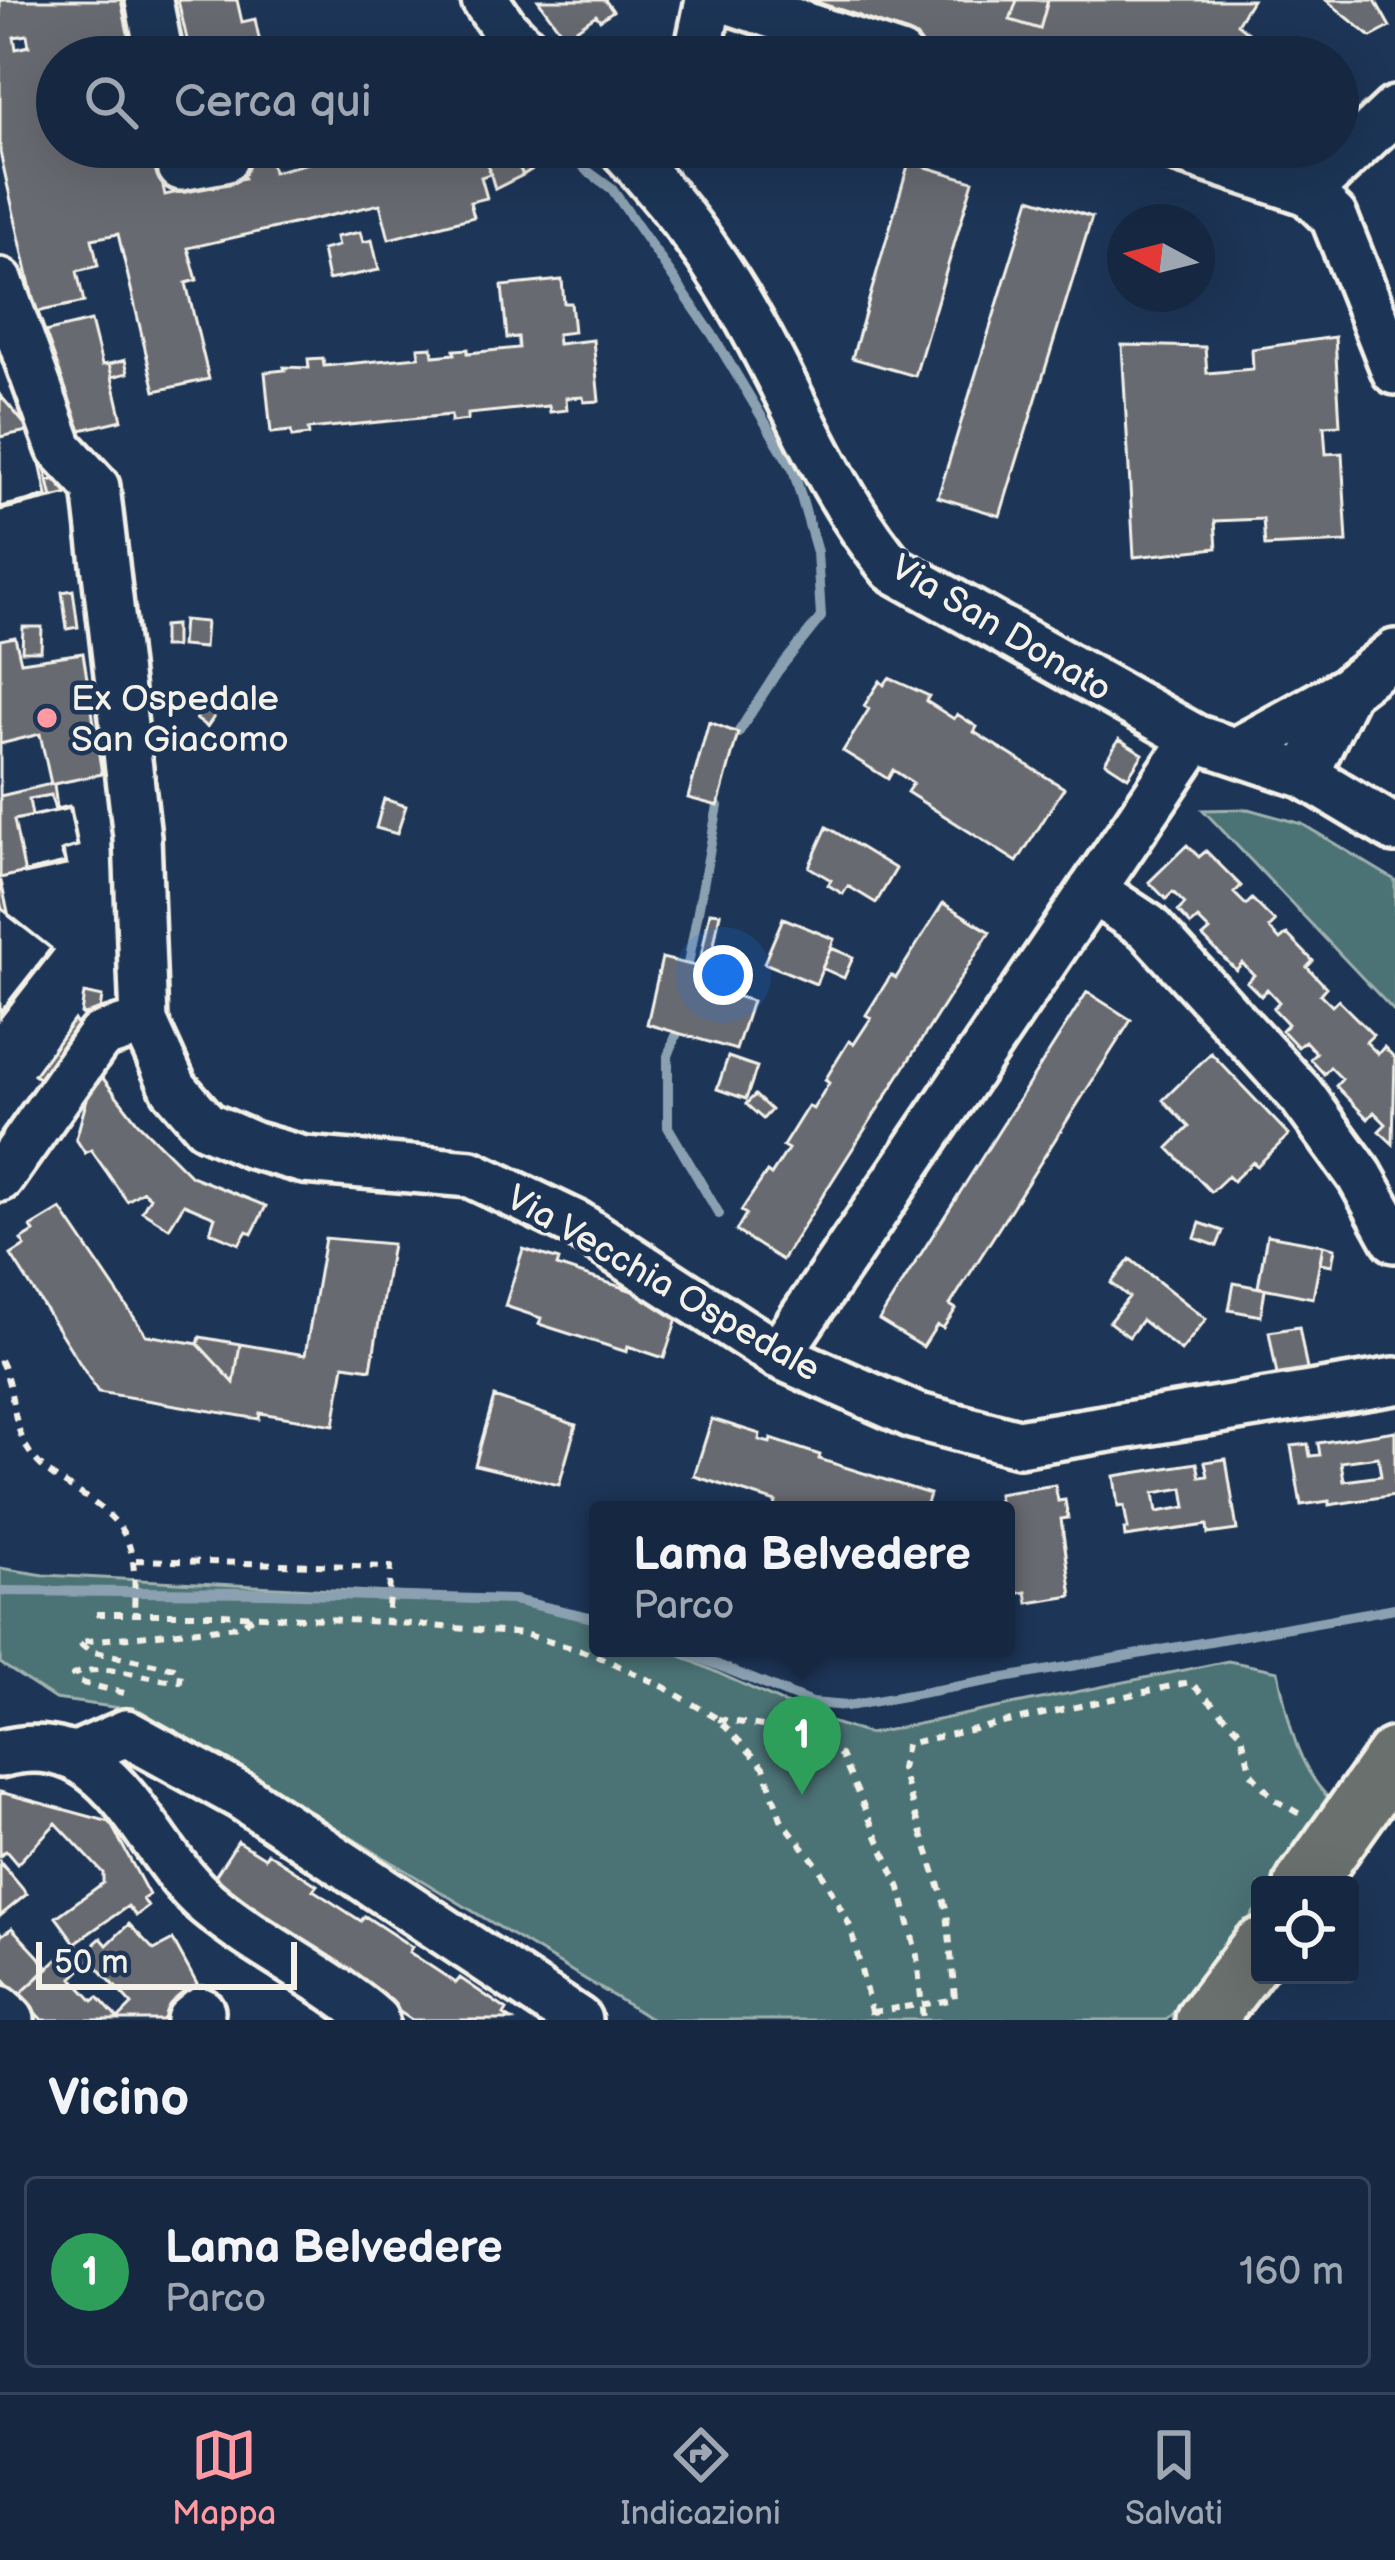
<!DOCTYPE html>
<html lang="it">
<head>
<meta charset="utf-8">
<style>
	:root { --surface:#162841; --page:#23344c; --text:#f1f3f6; --muted:#9ea6b1; --line:#35445a; --accent:#ff9aa2 }
	body { margin:0; font-family:"Balsamiq Sans",sans-serif; background:var(--page); color:var(--text) }
	.controls { position:absolute; right:36px; bottom:36px; display:grid; overflow:hidden; border-radius:12px; box-shadow:0 12px 48px #0002 }
	.controls button { width:108px; height:108px; display:grid; place-items:center; padding:0; border:0; border-bottom:3px solid var(--line); background:var(--surface); color:var(--text); font:60px sans-serif }
	.compass { position:absolute; left:1107px; top:204px; width:108px; height:108px; border-radius:50%; background:var(--surface); box-shadow:0 12px 48px #0002; rotate:277deg }
	.scale { position:absolute; left:36px; bottom:30px; width:261px; box-sizing:border-box; padding-left:12px; border:6px solid #f4f1e8; border-top:0; font-size:33px; line-height:42px; white-space:nowrap; color:#f4f1e8; -webkit-text-stroke:9px #1d3557; paint-order:stroke }
	.you { position:absolute; left:723px; top:975px; width:42px; height:42px; margin:-30px; border:9px solid #fff; border-radius:50%; background:#1a73e8; box-shadow:0 0 0 18px #1a73e833 }
	.badge { display:grid; place-items:center; width:78px; height:78px; border-radius:50%; background:var(--accent); color:#fff; font-size:39px; font-weight:700 }
	.pin { position:absolute; translate:-50% -99px; filter:drop-shadow(0 3px 6px #0008) }
	.pin::after { content:''; position:absolute; top:63px; width:42px; height:36px; background:inherit; clip-path:polygon(0 0,100% 0,50% 100%) }
	.popup { position:absolute; left:589px; top:1501px; width:426px; height:156px; box-sizing:border-box; display:grid; place-content:center; border-radius:12px; background:var(--surface); filter:drop-shadow(0 3px 9px #0005); font-size:39px; white-space:nowrap; color:var(--muted) }
	.popup b { font-size:45px; color:var(--text) }
	.popup::after { content:''; position:absolute; left:50%; top:100%; margin-left:-24px; border:24px solid transparent; border-top-color:var(--surface) }
	.list { margin:0; padding:0; list-style:none }
	h2 { display:flex; justify-content:space-between; align-items:center; height:156px; margin:0; padding:0 48px; font-size:51px }
	h2 small { font-size:39px; font-weight:400; color:var(--muted) }
	.list li { display:grid; grid-template-columns:78px 1fr auto; gap:36px; align-items:center; box-sizing:border-box; height:192px; margin:0 24px 24px; padding:0 24px; border:3px solid var(--line); border-radius:12px }
	.list b { display:block; font-size:45px; white-space:nowrap }
	.list p { margin:0; font-size:39px; white-space:nowrap; color:var(--muted) }
	.list em { font-size:39px; font-style:normal; color:var(--muted) }
	.icon { flex:none; width:66px; height:66px; fill:none; stroke:currentColor; stroke-width:2; stroke-linecap:round; stroke-linejoin:round }
	.map { position:relative; flex:none; width:1395px; height:2020px; overflow:hidden }
	.search { position:absolute; background:var(--surface); box-shadow:0 12px 48px #0002; left:36px; right:36px; top:36px; height:132px; display:flex; align-items:center; gap:30px; box-sizing:border-box; padding:0 42px; border-radius:66px; color:var(--muted); font-size:45px }
	.sheet { height:372px; background:var(--surface) }
	nav { display:flex; justify-content:space-around; align-items:center; box-sizing:border-box; height:168px; border-top:3px solid var(--line); background:var(--surface); font-size:33px; color:var(--muted) }
	nav a { display:grid; justify-items:center; gap:6px }
	nav .on { color:var(--accent) }
	.map>svg:first-child { display:block }
</style>
</head>
<body>
<div class="map">
<svg width="1395" height="2020" viewBox="0 0 1395 2020">
	<rect width="100%" height="100%" fill="#1d3557"/>
	<filter id="ink" filterUnits="userSpaceOnUse"><feTurbulence type="fractalNoise" baseFrequency=".00833" numOctaves="2"/><feDisplacementMap in="SourceGraphic" scale="24" xChannelSelector="R" yChannelSelector="G"/><feConvolveMatrix kernelMatrix="1 2 1 2 8 2 1 2 1" color-interpolation-filters="sRGB"/></filter>
	<g filter="url(#ink)">
		<path fill="#4b7274" stroke="#a0b2ae" stroke-width="3" d="M1248 809 1302 824 1395 880V1012L1203 810Z
			M0 1568 44 1575 488 1598 590 1619 598 1623V1648H663L817 1718 869 1734 1228 1661 1278 1671C1288 1719 1296 1769 1334 1803L1274 1885H1260V1904L1202 1983 1166 2020H653L141 1711 55 1699 0 1663Z"/>
		<g fill="none" stroke-linecap="round" stroke-linejoin="round">
			<path stroke="#8ba1b1" stroke-width="10" d="M571 147 586 170 612 189 712 334 793 469 817 552 821 617 777 672 738 733
				M688 964 718 806
				M677 1033 668 1056V1127L719 1214
				M0 1591 266 1593 514 1600 598 1619
				M676 1648 811 1703 848 1706 1395 1608"/>
		</g>
		<path fill="#676a71" stroke="#f4f1e8" stroke-width="3" fill-rule="evenodd" d="M0 0H121L133 57H57V147H154L165 195 244 178 238 147H267L273 172 373 147H483L490 174 481 177 487 198 470 202 474 217 389 239 380 204 188 248 197 280 186 283 209 379 155 391 118 234 92 239 98 266 77 271 84 302 36 312 0 152ZM27 35 29 46 16 49 14 37Z
			M178 0H237L242 22 255 19 263 57H191Z
			M538 0H605L613 11 600 20 596 15 565 37Z
			M810 0H1017L1010 20 1040 29 1048 0H1252L1237 24 1273 52 1270 57H955L914 44 916 37 883 27 881 34 857 26 860 16Z
			M1017 0H1048L1040 29 1010 20Z
			M1326 0H1375L1390 27 1371 37Z
			M509 147H558L561 151 523 175Z
			M509 147 523 175 495 189 486 158Z
			M909 162 973 181 915 376 852 358Z
			M1030 198 1092 217 1000 516 938 497Z
			M360 232 363 242 372 240 379 270 328 280 322 250 338 246 336 237Z
			M562 280 564 303H571L574 332 557 334 558 344 593 340 599 401 584 402 583 397 566 398 567 410 550 412 549 406 468 414V420L451 422V415L308 429 309 435 292 437 291 431 271 433 265 372 285 370 284 367 309 368 308 359 323 358 324 366 419 357 418 348 432 347 433 356 455 354 454 350 468 349V353L519 348 518 337 507 338 502 286Z
			M91 321 102 365 109 364 122 420 65 434 40 333Z
			M1335 337 1340 425 1324 426 1326 454 1342 453 1347 542 1265 546 1263 519 1215 521 1217 548 1134 557 1122 345 1205 347 1207 373 1253 369 1252 349Z
			M125 360 128 373 112 377 109 364Z
			M0 395 34 435 47 496 0 507Z
			M36 429 52 498 0 510V437Z
			M65 477 69 494 52 498 48 481Z
			M73 590 78 627 67 629 62 592Z
			M183 620 206 622 204 648 181 646Z
			M175 625V647H163V626Z
			M23 627H42L41 651H22Z
			M15 637 21 662 83 653 102 774 54 784 57 809 69 806 77 846 61 851 65 863 0 878V640Z
			M889 678 929 696 926 701 954 719 957 714 977 727 974 732 1064 788 1017 862 907 792 913 783 893 770 888 779 843 751 869 709 864 706 880 681 884 685Z
			M205 707 216 714 207 727 196 719Z
			M709 722 738 733 718 806 688 798Z
			M40 734 51 784 0 796V744Z
			M1119 739 1143 754 1128 777 1105 762Z
			M51 795 55 811 32 816 29 799Z
			M384 799 406 806 397 834 376 828Z
			M71 808 78 846 63 850 66 865 25 874 14 820Z
			M827 827 896 869 876 903 848 886 843 894 828 885 831 880 809 867Z
			M1187 845 1199 857 1206 851 1241 886 1234 893 1246 905 1252 899 1275 922 1269 928 1280 940 1287 934 1313 961 1307 967 1326 987 1320 994 1332 1006 1338 1000 1373 1035 1366 1042 1378 1054 1384 1047 1395 1058 1393 1144 1379 1131 1386 1124 1374 1112 1368 1119 1336 1086 1342 1079 1330 1067 1324 1074 1310 1059 1316 1053 1305 1041 1298 1047 1282 1030 1288 1024 1273 1008 1279 1002 1267 989 1261 996 1247 982 1254 975 1242 963 1236 970 1203 937 1210 931 1198 919 1191 925 1178 911 1185 904 1173 892 1166 899 1149 882Z
			M0 877 9 916 53 950 0 1018Z
			M0 901 2 909 51 948 0 1013Z
			M943 903 990 932 782 1260 736 1231 746 1214 741 1211 767 1172 771 1175 788 1149 783 1146 808 1106 813 1109 829 1083 825 1080 849 1041 854 1044 871 1018 866 1015 891 975 896 978Z
			M710 912 720 913 706 987 752 1001 736 1050 647 1024 662 958 699 967Z
			M783 918 834 939 816 984 764 963Z
			M831 948 853 957 844 978 822 968Z
			M1087 992 1131 1020 950 1305 956 1309 943 1328 937 1325 923 1347 879 1320Z
			M84 993 102 997 99 1017 81 1014Z
			M74 1020 79 1028 53 1088 34 1075Z
			M1211 1053 1289 1135 1257 1166 1253 1162 1233 1181 1228 1176 1211 1192 1168 1148 1189 1127 1163 1100Z
			M728 1057 757 1067 746 1099 717 1089Z
			M102 1077 137 1122 191 1176 266 1206 252 1234 247 1231 239 1244 210 1232 215 1217 184 1204 169 1228 142 1211 150 1197 143 1191 127 1201 91 1150 85 1153 76 1139 88 1095Z
			M755 1095 771 1110 763 1119 746 1104Z
			M61 1209 146 1335 198 1344 234 1383 240 1344 305 1355 325 1238 392 1244 371 1369 344 1365 334 1425 260 1413 259 1419 98 1392 11 1255 25 1246 21 1240 34 1232 31 1227Z
			M1200 1223 1223 1231 1217 1246 1195 1238Z
			M1267 1235 1323 1245 1313 1298 1258 1287Z
			M1323 1245 1335 1248 1332 1265 1320 1263Z
			M523 1249 559 1260 557 1266 645 1295 683 1300 664 1358 628 1346 627 1352 539 1324 541 1318 505 1306Z
			M1130 1259 1206 1319 1181 1351 1142 1320 1129 1337 1109 1322 1129 1297 1111 1283Z
			M1234 1283 1265 1289 1261 1316 1229 1310Z
			M1299 1327 1309 1380 1279 1386 1269 1332Z
			M200 1337 240 1344 234 1383 198 1344Z
			M494 1397 576 1425 559 1485 475 1465Z
			M712 1419 760 1434 759 1440 770 1443 771 1439 820 1455 819 1459 930 1494 925 1510H784L775 1507 776 1502 694 1476Z
			M1395 1431V1495L1329 1505V1501L1301 1505 1291 1446 1308 1444 1310 1456 1320 1455 1318 1443ZM1378 1457 1381 1476 1344 1481 1341 1462Z
			M1226 1459 1237 1530 1208 1534 1207 1525 1125 1537 1124 1529H1128L1124 1506 1118 1507 1114 1476 1197 1463 1200 1477 1208 1476 1205 1462ZM1183 1488 1186 1507 1157 1512 1154 1493Z
			M1055 1485 1058 1501 1065 1500 1068 1518 1061 1519 1072 1596 1028 1603 1026 1592 1007 1595 1006 1601V1510H1000L998 1494Z
			M0 1792 110 1822 149 1895 143 1899 148 1907 136 1916 128 1906 75 1943 56 1917 103 1883V1873L56 1823 17 1864 6 1851 0 1856Z
			M238 1841 265 1858 268 1853 317 1885 313 1890 361 1921 365 1916 412 1947 409 1952 456 1983 460 1978 507 2010 504 2015 512 2020H412L208 1887Z
			M0 1862 27 1894 0 1916Z
			M129 1924 154 1950 173 1940 198 1986 162 2020H42L19 1995 75 1943 84 1953 101 1938 107 1945ZM91 1960 132 2005 118 2019 98 1997 93 2001 72 1978Z
			M12 1928 49 1968 19 1995 0 1975V1932L2 1935Z"/>
		<g fill="none" stroke-linecap="round" stroke-linejoin="round">
			<defs>
				<path id="minor" d="M149 0 160 57
					M485 0 505 29 533 57
					M727 0 900 57
					M697 57 709 0
					M178 147 181 167 224 159
					M621 147C661 189 697 235 728 284 787 378 822 484 893 569L1195 738 1305 775 1395 829
					M1172 147 1308 192 1334 217 1395 371
					M1308 192 1395 110
					M0 282 60 448 96 487 137 837 144 1022 174 1088 206 1125 252 1145 304 1160 471 1174 576 1224 778 1355 915 1416 1018 1443 1395 1381
					M1238 750 1347 690
					M1305 775 1347 690 1395 653
					M1092 890 1148 927 1301 1095 1360 1176 1395 1239
					M0 1178 100 1036 144 1022
					M778 1355 1195 738
					M0 1754C115 1723 140 1847 208 1904 261 1948 324 1976 375 2020
					M74 1756 126 1733 241 1796 578 2020
					M0 2009 11 2020
					M190 2020 201 2011"/>
				<path id="major" d="M1304 1885 1395 1757
					M1205 2020 1260 1948"/>
			</defs>
			<use href="#minor" stroke="#f4f1e8" stroke-width="54"/>
			<use href="#major" stroke="#f4f1e8" stroke-width="66"/>
			<path stroke="#f4f1e8" stroke-width="6" stroke-dasharray="9 9" stroke-linecap="butt" d="M0 1360C15 1388 11 1421 27 1448 37 1465 51 1475 67 1485 130 1524 137 1540 134 1613
				M136 1560 391 1567 387 1621
				M96 1614H220L387 1622 524 1634 595 1655 664 1687 718 1719 764 1767 781 1819 818 1866 851 1928 873 2020
				M124 1693 78 1682 73 1675C103 1661 148 1680 180 1681L181 1674 174 1668 89 1651 78 1642 239 1626 253 1617
				M718 1719 781 1729 841 1755 900 1888 917 1956 923 2020
				M939 2002 955 1999 947 1911 901 1769 906 1744 1190 1682 1241 1732 1251 1773 1275 1800 1300 1814
				M872 2012 904 2007"/>
			<use href="#minor" stroke="#1d3557" stroke-width="45"/>
			<use href="#major" stroke="#6a706d" stroke-width="57"/>
			<path stroke="#f4f1e8" stroke-width="6" stroke-dasharray="9 9" stroke-linecap="butt" d="M904 2007 939 2002"/>
		</g>
	</g>
	<circle fill="#ff9aa2" stroke="#1d3557" stroke-width="4.5" cx="47" cy="718" r="12"/>
	<g text-anchor="middle" stroke-width="9" stroke-linejoin="round" paint-order="stroke">
		<g font-size="36" fill="#f4f1e8" stroke="#1d3557">
			<text transform="translate(1002 627) rotate(31)" y="13">Via San Donato</text>
			<text transform="translate(664 1282) rotate(30)" y="13">Via Vecchia Ospedale</text>
		</g>
		<g font-size="36" fill="#f4f1e8" stroke="#1d3557" text-anchor="start">
			<text x="71" y="710">Ex Ospedale<tspan x="71" dy="41">San Giacomo</tspan></text>
		</g>
	</g>
</svg>
<div class="controls">
<button><svg class="icon" aria-label="locate" viewBox="0 0 24 24"><circle cx="12" cy="12" r="6"/><path d="M12 2v4M12 18v4M2 12h4M18 12h4"/></svg></button>
</div>
<svg class="compass" viewBox="-18 -18 36 36"><path d="M0-13l5 13h-10z" fill="#e53935"/><path d="M0 13l5-13h-10z" fill="#9ea6b1"/></svg>
<div class="scale">50 m</div>
<div class="you"></div>
<div class="pin badge" style="left:802px;top:1795px;background:#2e9e5b">1</div>
<div class="popup"><b>Lama Belvedere</b>Parco</div>
<div class="search"><svg class="icon" aria-label="search" viewBox="0 0 24 24"><circle cx="10" cy="10" r="6"/><path d="M15 15l6 6"/></svg>Cerca qui</div>
</div>
<section class="sheet">
<h2>Vicino<small></small></h2>
<ul class="list">
<li><span class="badge" style="background:#2e9e5b">1</span><div><b>Lama Belvedere</b><p>Parco</p></div><em>160 m</em></li>
</ul>
</section>
<nav>
<a class="on"><svg class="icon" aria-label="map" viewBox="0 0 24 24"><path d="M3 6l6-2 6 2 6-2v14l-6 2-6-2-6 2zM9 4v14M15 6v14"/></svg>Mappa</a>
<a><svg class="icon" aria-label="directions" viewBox="0 0 24 24"><path d="M12 3l9 9-9 9-9-9zM9 14v-3h6M13 9l2 2-2 2"/></svg>Indicazioni</a>
<a><svg class="icon" aria-label="saved" viewBox="0 0 24 24"><path d="M7 4h10v16l-5-4-5 4z"/></svg>Salvati</a>
</nav>
</body>
</html>
